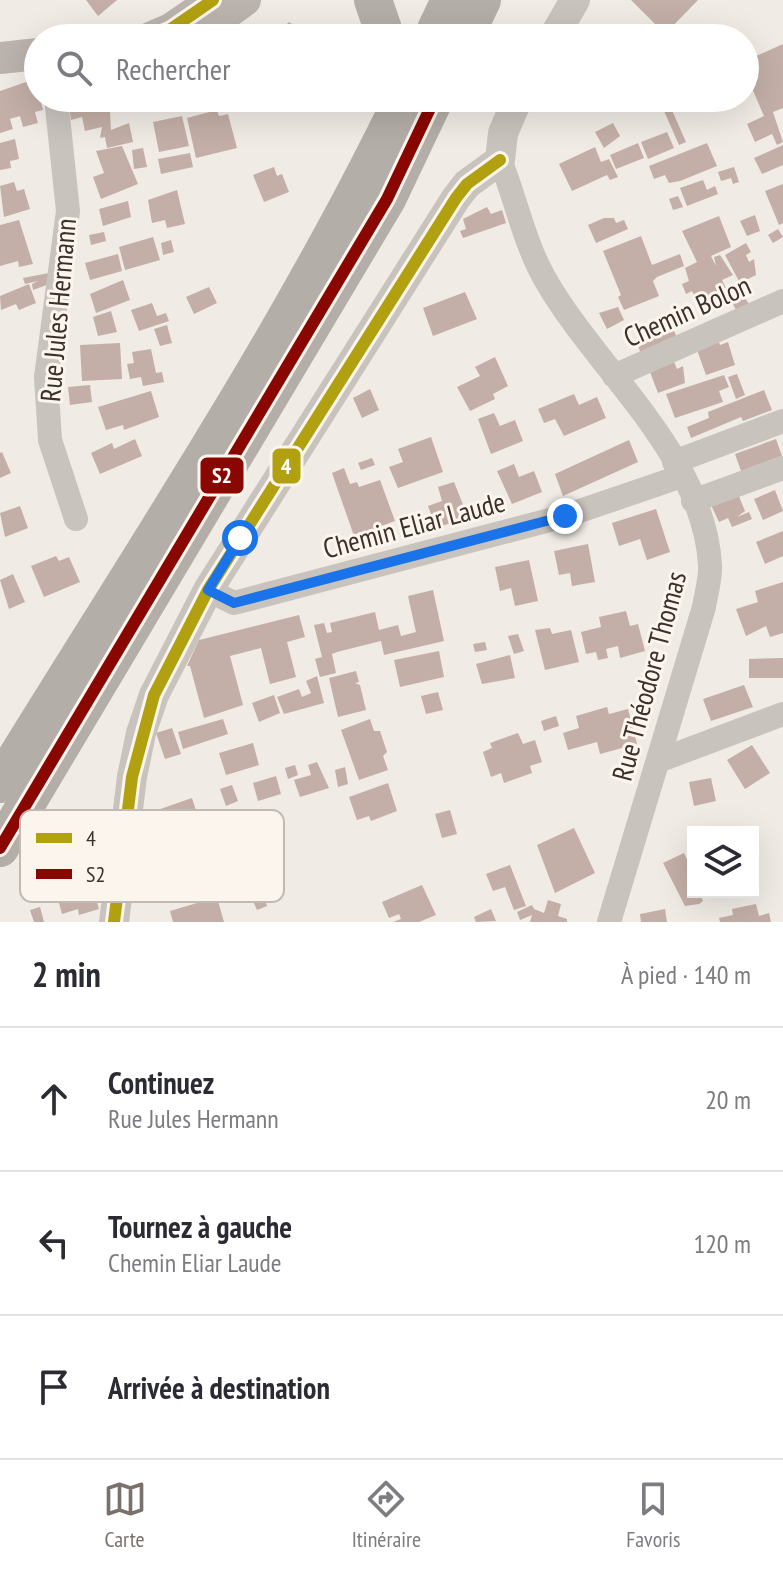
<!DOCTYPE html>
<html lang="fr">
<head>
<meta charset="utf-8">
<style>
	:root { --surface:#fff; --page:#f2f2f3; --text:#2b2b33; --muted:#7c7c81; --line:#e1e1e2; --accent:#7a716c }
	body { margin:0; font-family:"PT Sans Narrow",sans-serif; background:var(--page); color:var(--text) }
	.controls { position:absolute; right:24px; bottom:24px; display:grid; overflow:hidden; border-radius:0px; box-shadow:0 8px 32px #0002 }
	.controls button { width:72px; height:72px; display:grid; place-items:center; padding:0; border:0; border-bottom:2px solid var(--line); background:var(--surface); color:var(--text); font:40px sans-serif }
	.stop { position:absolute; width:24px; height:24px; margin:-18px; border:6px solid #1a73e8; border-radius:50%; background:#fff }
	.stop.end { background:#1a73e8; border-color:#fff; box-shadow:0 2px 8px #0008 }
	.list { margin:0; padding:0; list-style:none }
	h2 { display:flex; justify-content:space-between; align-items:center; height:104px; margin:0; padding:0 32px; font-size:34px }
	h2 small { font-size:26px; font-weight:400; color:var(--muted) }
	.list li { display:grid; grid-template-columns:52px 1fr auto; gap:24px; align-items:center; box-sizing:border-box; height:144px; padding:0 32px; border-top:2px solid var(--line) }
	.list b { display:block; font-size:30px; white-space:nowrap }
	.list p { margin:0; font-size:26px; white-space:nowrap; color:var(--muted) }
	.list em { font-size:26px; font-style:normal; color:var(--muted) }
	.icon { flex:none; width:44px; height:44px; fill:none; stroke:currentColor; stroke-width:2; stroke-linecap:round; stroke-linejoin:round }
	.map { position:relative; flex:none; width:783px; height:922px; overflow:hidden }
	.search { position:absolute; background:var(--surface); box-shadow:0 8px 32px #0002; left:24px; right:24px; top:24px; height:88px; display:flex; align-items:center; gap:20px; box-sizing:border-box; padding:0 28px; border-radius:44px; color:var(--muted); font-size:30px }
	.sheet { height:536px; background:var(--surface) }
	nav { display:flex; justify-content:space-around; align-items:center; box-sizing:border-box; height:112px; border-top:2px solid var(--line); background:var(--surface); font-size:22px; color:var(--muted) }
	nav a { display:grid; justify-items:center; gap:4px }
	nav .on { color:var(--accent) }
	.map>svg:first-child { display:block }
</style>
</head>
<body>
<div class="map">
<svg width="783" height="922" viewBox="0 0 783 922">
	<rect width="100%" height="100%" fill="#f0ebe5"/>
	<path fill="#c3afa7" d="M86 0H117L98 16Z
		M631 0H698L665 34Z
		M289 22 306 33 302 38H272Z
		M783 44V108L773 112 783 142 777 145 772 134 755 142 747 124 764 116 745 72V61Z
		M35 79 43 110 35 112 38 123 23 127 20 116 10 119 13 129 0 133V91Z
		M79 98H113L115 110 110 111 111 130 129 123 133 142 107 148 105 137 100 138 102 127 85 131 82 117 71 120 69 105 80 102Z
		M671 108 686 142 679 145 664 111Z
		M217 110 219 116 228 114 237 148 196 158 187 118Z
		M182 116 189 146 159 152 153 122Z
		M613 123 620 136 604 148 595 132Z
		M667 132 674 148 648 159 641 142Z
		M15 139 19 159 10 161 11 168 0 170V143Z
		M638 143 644 158 616 169 610 155Z
		M707 143 717 166 680 181 669 183 665 175 654 179 649 166Z
		M783 145V165L762 174 754 158Z
		M122 146 138 184 101 199 93 177 104 173 96 151Z
		M595 147 601 162 609 159 618 177 610 180 607 175 572 191 559 164Z
		M143 148 147 167 134 169 132 150Z
		M190 153 193 167 161 174 158 159Z
		M274 167 277 176 282 174 289 192 264 202 253 175Z
		M734 167 739 182 733 184 731 178 721 181 718 172Z
		M703 180 707 190 715 186 718 194 687 206 680 188Z
		M14 182 17 191 24 189 30 209 4 217 0 186Z
		M783 184V223L779 225 765 191Z
		M177 190 185 224 167 228 165 220 152 223 148 200Z
		M678 196 683 207 673 210 669 199Z
		M128 201 131 217 103 226 99 209Z
		M487 207 491 214 502 210 506 223 463 238 460 231 466 229 463 219Z
		M755 215 760 231 747 236 740 221Z
		M719 216 731 247 711 256 716 266 714 257 720 255 733 275 722 280 726 288 696 300 692 291 686 294 682 284 689 281 685 268 697 262 682 231Z
		M604 218H614L616 223 624 220 628 229 596 243 588 225Z
		M19 220 33 264 19 267 18 261 0 266V225Z
		M778 229 783 237 773 243 768 235Z
		M104 232 106 241 91 245 89 235Z
		M641 236 652 265 680 254 684 266 657 277 653 281 659 296 624 310 618 297 621 295 603 251Z
		M153 237 160 260 125 270 119 247Z
		M171 240 174 252 163 255 161 243Z
		M746 243 751 252 746 255 749 262 754 259 756 275 740 283 725 255Z
		M118 254 122 271 90 280 85 263Z
		M49 273 52 283 33 290 32 284 38 281 25 284 23 278Z
		M123 280 130 300 96 313 90 294Z
		M29 284 36 303 19 310 16 304 1 310 0 296Z
		M735 284 752 308 738 314 725 288Z
		M209 287 217 303 194 314 186 297Z
		M465 292 477 319 433 336 423 308Z
		M152 303 157 316 166 313 169 321 139 331 131 310Z
		M618 307 624 320 607 329 599 313Z
		M111 311 117 332 98 336 93 317Z
		M167 325 172 343 160 346 154 329Z
		M672 326 678 340 641 354 636 340Z
		M718 340 720 345 728 342 735 365 706 375 697 350Z
		M120 343 122 379 82 381 80 345Z
		M151 349 156 373 162 372 164 382 143 386 141 377 130 379 127 364 134 363 132 352Z
		M495 357 508 386 493 394 495 399 470 411 457 387 480 376 475 367Z
		M674 362 677 369 683 366 685 383 658 393 650 372Z
		M737 374 745 395 736 399 728 377Z
		M724 375 729 387 719 391 723 402 675 418 666 394Z
		M90 385 92 402 70 405 68 387Z
		M370 389 379 410 362 418 353 398Z
		M764 390 772 410 743 421 741 417 691 438 687 427 709 418 708 412Z
		M151 391 159 417 124 430 123 425 106 430 98 407Z
		M574 394 579 405 597 397 606 418 564 436 555 419 544 423 538 409Z
		M494 413 500 426 515 420 523 441 491 454 478 419Z
		M431 437 443 472 398 488 389 467 403 462 398 449Z
		M135 439 142 456 100 474 91 453 112 443 114 449Z
		M776 439 782 456 741 471 735 454Z
		M629 440 638 462 563 496 555 474Z
		M2 452 11 473 0 478V453Z
		M372 458 375 465 361 470 358 463Z
		M514 464 519 477 534 471 542 492 512 504 497 471Z
		M344 468 350 484 357 482 359 487 380 480 395 521 354 536 332 473Z
		M454 482 468 517 436 528 428 506 442 501 438 487Z
		M775 490 783 511 763 520 754 499Z
		M738 494 745 511 737 517 749 512 752 519 732 527 728 518 719 522 711 505Z
		M20 506 28 528 5 537 0 513Z
		M656 509 670 552 647 560 640 539 619 546 612 523Z
		M783 531V556L765 564 756 542Z
		M588 544 595 582 572 586 570 573 559 575 554 551Z
		M56 556 59 561 69 557 80 582 44 597 31 566Z
		M529 560 538 601 515 606 511 588 500 591 495 567Z
		M13 574 25 602 9 609 0 580Z
		M783 582V633L770 637 766 626 746 636 736 609 758 602 755 591Z
		M433 590 444 641 384 655 381 641 337 652 332 654 336 673 320 677 315 659 322 657 314 625 324 623 327 633 332 632 330 623 375 612 379 630 398 625 401 636 416 632 408 596Z
		M626 611 630 626 638 624 645 651 620 658 618 646 606 649 608 658 598 660 596 652 586 654 581 632 601 627 599 617Z
		M299 615 305 637 287 642 296 677 270 684 261 648 230 656 243 705 204 718 190 666H187L199 640Z
		M550 628 552 634 571 630 579 662 545 670 535 630Z
		M518 634 524 651 514 654 508 636Z
		M485 642 487 650 475 652 473 644Z
		M439 651 444 677 400 687 394 660Z
		M510 655 515 678 482 684 476 664Z
		M783 658V678H749V659Z
		M356 671 359 682 355 683 360 685 366 710 338 717 329 678Z
		M317 676 324 703 284 714 277 697 299 689 302 697 311 693 306 681Z
		M744 685 753 707 711 721 703 699Z
		M438 692 443 710 426 714 421 696Z
		M274 695 280 713 259 722 252 703Z
		M607 707 609 714 628 709 637 744 600 754 597 742 568 750 563 733 579 728 576 716Z
		M556 716 559 726 544 731 541 721Z
		M223 719 228 734 183 749 178 732Z
		M370 719 374 731H380L387 752 383 756 388 770 359 780 341 730Z
		M172 728 181 754 165 759 156 733Z
		M518 733 523 744 535 740 542 762 530 766 532 773 504 783 501 773 491 777 483 752 492 748 490 743Z
		M253 743 259 765 226 775 219 753Z
		M752 745 770 773 745 789 727 760Z
		M317 762 329 788 300 797 294 780 311 775 308 765Z
		M295 765 298 775 288 779 285 768Z
		M345 767 348 784 338 787 335 770Z
		M276 776 281 794 258 801 253 783Z
		M711 778 716 801 694 806 689 782Z
		M388 783 397 811 371 821 369 816 357 820 349 797Z
		M232 785 238 801 226 806 220 789Z
		M192 798 198 817 188 820 187 814 183 815 186 826 143 838 140 827 152 823 149 813Z
		M450 810 457 834 442 838 435 814Z
		M574 828 595 873 555 893 537 845Z
		M684 853 693 872V892H699L703 901 699 904 685 906 663 863Z
		M510 865 526 906 514 910 505 887 493 891 486 874Z
		M271 881 274 889 263 894 267 906 257 910 248 890Z
		M422 885 436 915 419 922H393L401 919 399 914 389 918 382 902Z
		M94 892 99 909 79 915 78 909 62 914 59 903Z
		M217 897 224 922H173L170 911Z
		M548 900 561 904 558 916 567 919V922H530L532 915 520 920 517 912 532 905 534 909 544 913Z
		M756 904 759 916 769 913 771 922H720L719 918 733 915 732 909Z
		M40 907 44 922H34L30 910Z
		M491 909 496 921 476 922 474 917Z
		M665 909 667 922H641L640 914Z"/>
	<g fill="none" stroke-linecap="round" stroke-linejoin="round">
		<path stroke="#c9c3be" stroke-width="24" d="M56 98 68 211 46 377 50 440 76 519
			M500 160C516 199 524 242 545 279 596 369 704 455 710 565 711 578 706 594 704 607L609 922
			M614 376 783 301
			M674 462 783 421
			M693 501 783 468
			M208 590 234 603 565 516 682 476
			M658 761 783 714"/>
		<path stroke="#c9c3be" stroke-width="30" d="M553 38 575 0
			M114 922 132 777 141 733 154 695 208 590 456 198 467 184 500 160 503 133 518 98"/>
		<path stroke="#bab3ae" stroke-width="32" d="M198 34 245 0
			M150 38 171 29 213 0
			M0 58 38 54"/>
		<path stroke="#b4aea8" stroke-width="38" d="M373 0 386 38
			M432 38 450 0
			M464 38 482 0
			M0 784C138 559 288 336 403 98
			M0 848 387 199 435 98"/>
		<defs>
			<path id="bus-1" d="M150 38 171 29 213 0
				M114 922 132 777 154 695 208 590 456 198 467 184 500 160"/>
			<path id="bus-2" d="M0 848 387 199 435 98"/>
		</defs>
		<use href="#bus-1" stroke="#fbf5ee" stroke-width="18"/>
		<use href="#bus-2" stroke="#fbf5ee" stroke-width="18"/>
		<use href="#bus-1" stroke="#b1a111" stroke-width="12"/>
		<use href="#bus-2" stroke="#890700" stroke-width="12"/>
	</g>
	<g fill="none" stroke-linecap="round" stroke-linejoin="round">
		<path stroke="#1a73e8" stroke-width="10" d="M240 538 208 590 234 603 565 516"/>
	</g>
	<g text-anchor="middle" stroke-width="6" stroke-linejoin="round" paint-order="stroke">
		<g font-size="28" fill="#3b302b" stroke="#fbf5ee">
			<text transform="translate(58 310) rotate(-85)" y="10">Rue Jules Hermann</text>
			<text transform="translate(687 311) rotate(-24)" y="10">Chemin Bolon</text>
			<text transform="translate(414 525) rotate(-15)" y="10">Chemin Eliar Laude</text>
			<text transform="translate(649 676) rotate(-75)" y="10">Rue Théodore Thomas</text>
		</g>
	</g>
	<rect x="20" y="810" width="264" height="92" rx="12" fill="#fbf5ee" stroke="#c1bab4" stroke-width="2"/>
	<rect x="36" y="833" width="36" height="10" fill="#b1a111"/>
	<rect x="36" y="869" width="36" height="10" fill="#890700"/>
	<g font-size="22" fill="#3b302b">
		<text x="86" y="846">4</text>
		<text x="86" y="882">S2</text>
	</g>
	<g stroke="#fbf5ee" stroke-width="3">
		<rect x="271" y="447" width="31" height="38" rx="8" fill="#b1a111"/>
		<rect x="199" y="456" width="46" height="39" rx="8" fill="#890700"/>
	</g>
	<g font-size="22" text-anchor="middle" font-weight="bold" fill="#fff">
		<text x="286" y="474">4</text>
		<text x="222" y="483">S2</text>
	</g>
</svg>
<div class="controls">
<button><svg class="icon" aria-label="layers" viewBox="0 0 24 24"><path d="M12 4l9 5-9 5-9-5zM3 14l9 5 9-5"/></svg></button>
</div>
<div class="stop" style="left:240px;top:538px"></div>
<div class="stop end" style="left:565px;top:516px"></div>
<div class="search"><svg class="icon" aria-label="search" viewBox="0 0 24 24"><circle cx="10" cy="10" r="6"/><path d="M15 15l6 6"/></svg>Rechercher</div>
</div>
<section class="sheet">
<h2>2 min<small>À pied · 140 m</small></h2>
<ul class="list">
<li><svg class="icon" aria-label="ahead" viewBox="0 0 24 24"><path d="M12 20V5M6 11l6-6 6 6"/></svg><div><b>Continuez</b><p>Rue Jules Hermann</p></div><em>20 m</em></li>
<li><svg class="icon" aria-label="left" viewBox="0 0 24 24"><path d="M17 20v-9H6M10 6l-5 5 5 5"/></svg><div><b>Tournez à gauche</b><p>Chemin Eliar Laude</p></div><em>120 m</em></li>
<li><svg class="icon" aria-label="arrive" viewBox="0 0 24 24"><path d="M6 21V4h12l-3 4 3 4H6"/></svg><div><b>Arrivée à destination</b></div></li>
</ul>
</section>
<nav>
<a class="on"><svg class="icon" aria-label="map" viewBox="0 0 24 24"><path d="M3 6l6-2 6 2 6-2v14l-6 2-6-2-6 2zM9 4v14M15 6v14"/></svg>Carte</a>
<a><svg class="icon" aria-label="directions" viewBox="0 0 24 24"><path d="M12 3l9 9-9 9-9-9zM9 14v-3h6M13 9l2 2-2 2"/></svg>Itinéraire</a>
<a><svg class="icon" aria-label="saved" viewBox="0 0 24 24"><path d="M7 4h10v16l-5-4-5 4z"/></svg>Favoris</a>
</nav>
</body>
</html>
